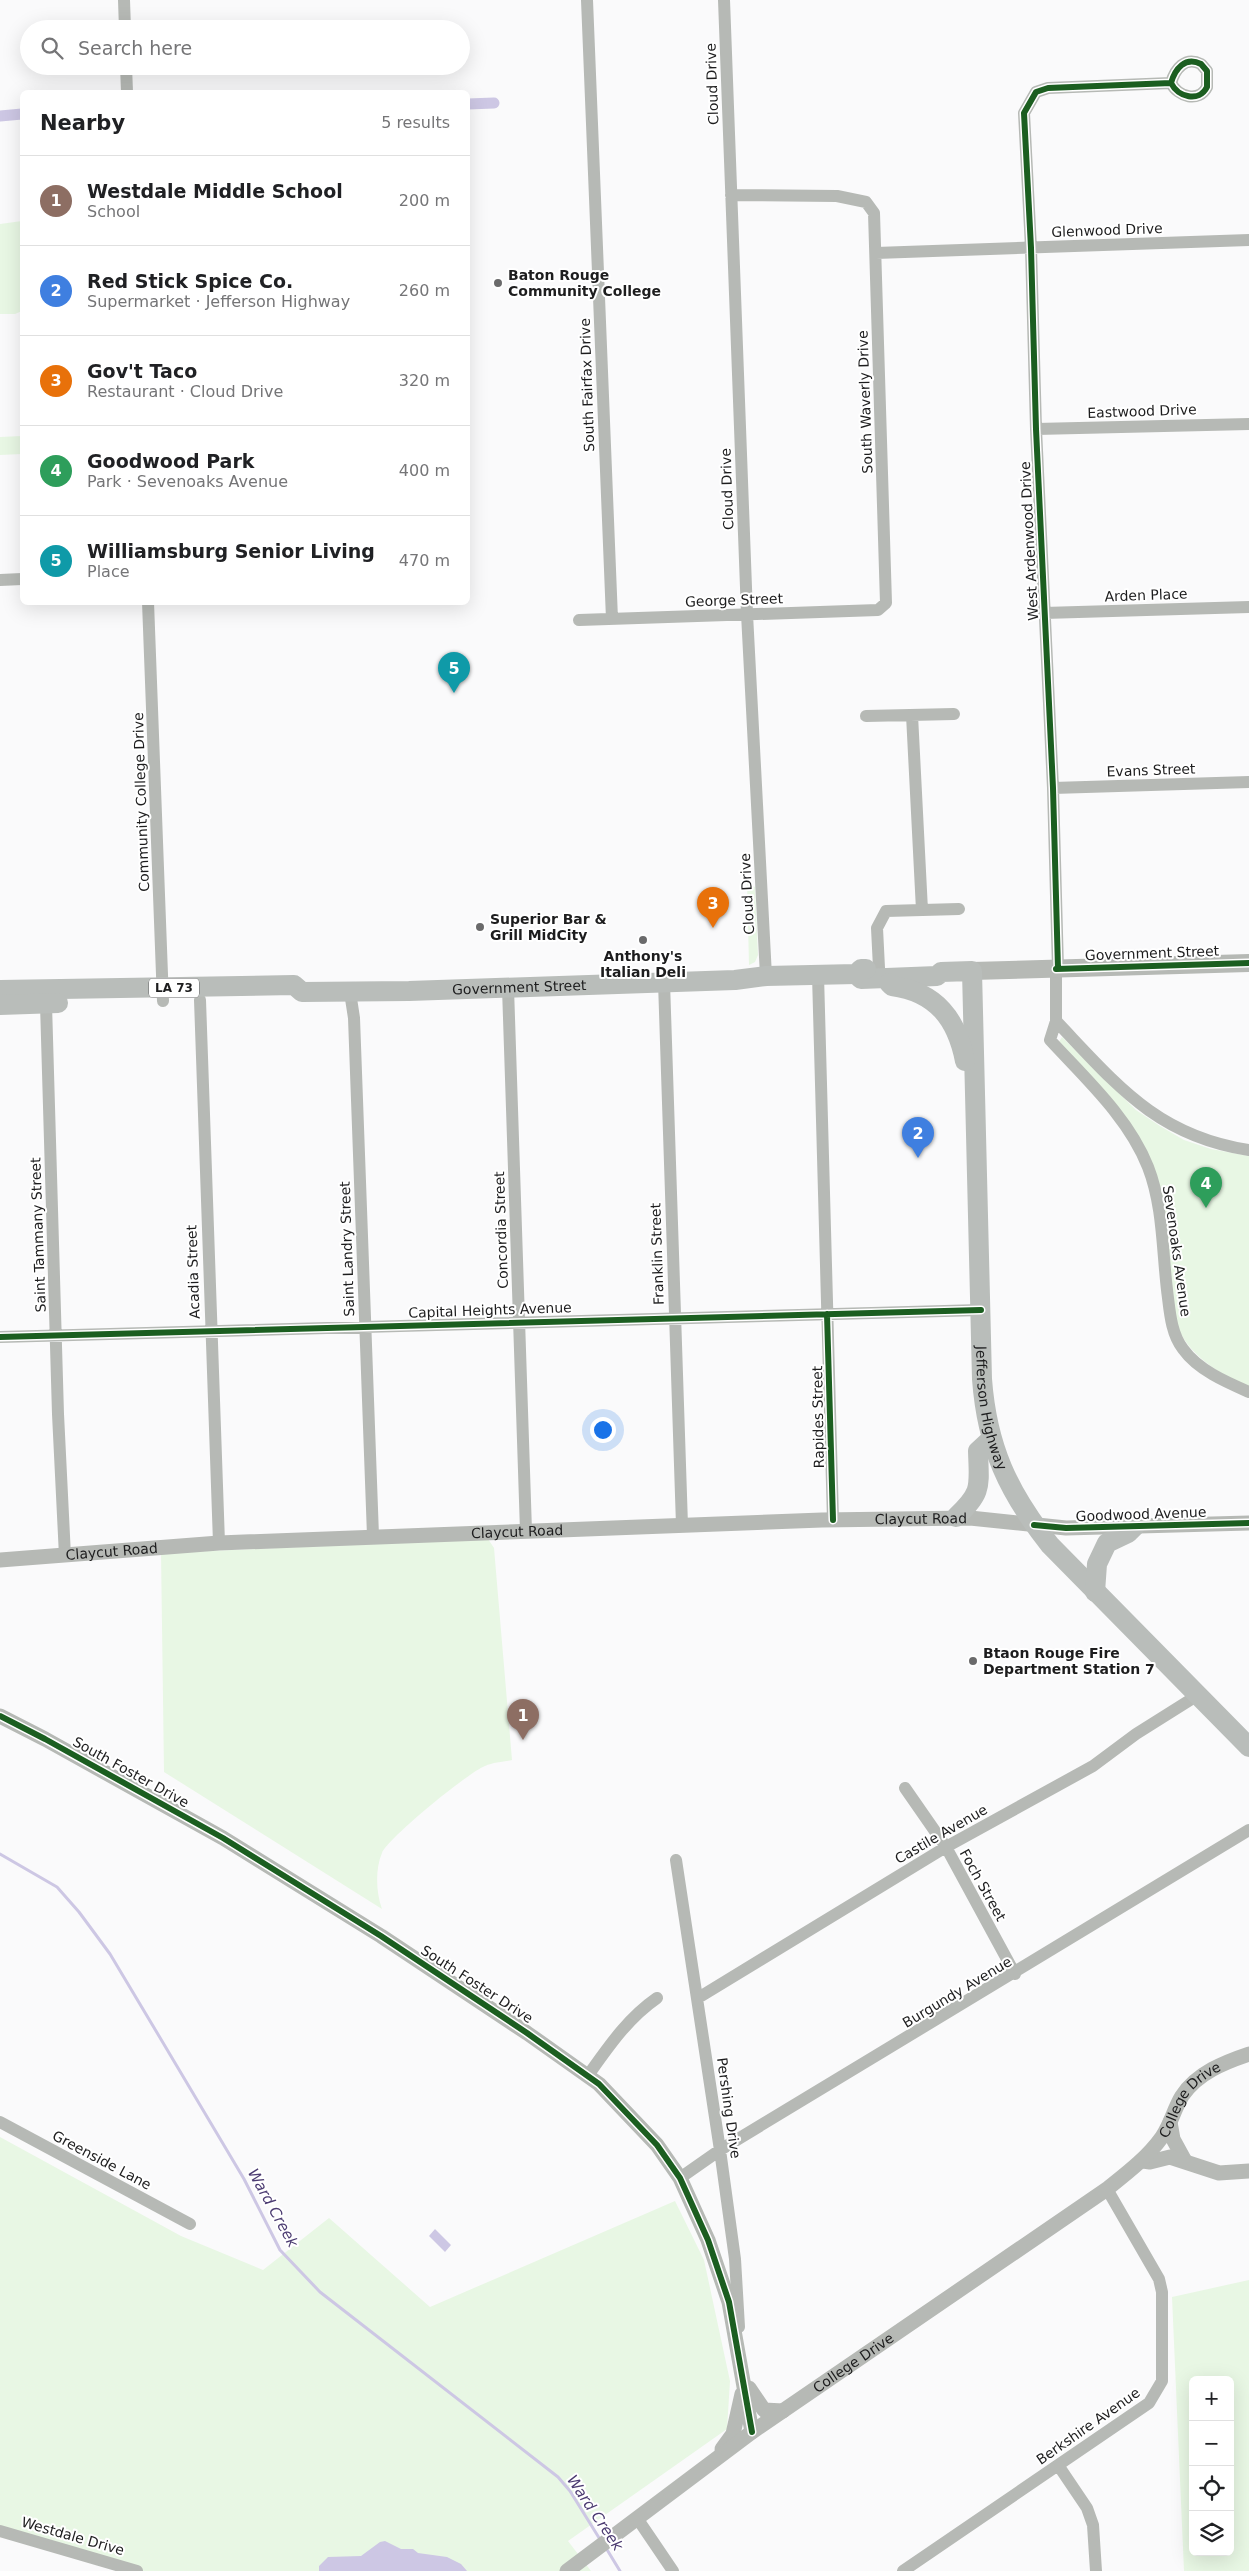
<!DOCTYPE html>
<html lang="en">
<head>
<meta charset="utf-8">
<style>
	:root { --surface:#fff; --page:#f2f2f2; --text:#202124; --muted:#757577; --line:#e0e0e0; --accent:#6a6a6b }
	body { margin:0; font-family:"DejaVu Sans",sans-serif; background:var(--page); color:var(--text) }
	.controls { position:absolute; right:15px; bottom:15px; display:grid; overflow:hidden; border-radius:8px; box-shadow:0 5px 20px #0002 }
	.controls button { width:45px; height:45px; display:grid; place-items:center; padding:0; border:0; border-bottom:1px solid var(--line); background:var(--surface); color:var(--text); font:25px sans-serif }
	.you { position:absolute; left:602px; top:1429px; width:18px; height:18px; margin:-12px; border:4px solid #fff; border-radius:50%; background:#1a73e8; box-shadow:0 0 0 8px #1a73e833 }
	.badge { display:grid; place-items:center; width:32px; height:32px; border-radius:50%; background:var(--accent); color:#fff; font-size:16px; font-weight:700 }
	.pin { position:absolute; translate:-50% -41px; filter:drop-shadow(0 1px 2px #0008) }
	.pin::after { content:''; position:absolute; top:26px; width:18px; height:15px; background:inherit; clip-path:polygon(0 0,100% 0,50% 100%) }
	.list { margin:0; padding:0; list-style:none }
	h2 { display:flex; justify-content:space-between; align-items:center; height:65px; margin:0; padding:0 20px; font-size:21px }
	h2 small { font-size:16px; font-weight:400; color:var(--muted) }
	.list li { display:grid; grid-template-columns:32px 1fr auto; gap:15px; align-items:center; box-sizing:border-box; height:90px; padding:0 20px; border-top:1px solid var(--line) }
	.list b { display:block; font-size:19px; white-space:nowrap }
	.list p { margin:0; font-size:16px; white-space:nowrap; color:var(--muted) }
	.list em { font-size:16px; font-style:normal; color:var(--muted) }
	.icon { flex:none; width:28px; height:28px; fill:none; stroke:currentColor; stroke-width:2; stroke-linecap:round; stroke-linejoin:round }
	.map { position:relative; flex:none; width:1249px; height:2571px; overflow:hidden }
	.search { position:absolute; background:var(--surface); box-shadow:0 5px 20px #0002; left:20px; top:20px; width:450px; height:55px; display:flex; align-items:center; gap:12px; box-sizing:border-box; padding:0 18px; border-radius:28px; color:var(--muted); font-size:19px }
	.panel { position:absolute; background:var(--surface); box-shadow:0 5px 20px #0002; left:20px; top:90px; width:450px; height:515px; border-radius:8px }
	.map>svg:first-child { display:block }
</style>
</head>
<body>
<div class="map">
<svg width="1249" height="2571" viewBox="0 0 1249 2571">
	<rect width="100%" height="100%" fill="#fafafb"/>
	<path fill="#e8f7e4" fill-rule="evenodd" d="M22 221V311L15 314H0V224Z
		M22 436V454L0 455V437Z
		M747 883 755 887 758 955 755 962 749 965Z
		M1062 1037 1136 1110 1160 1126 1184 1140 1211 1149 1249 1156V1388C1219 1373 1188 1356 1176 1323L1154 1172 1059 1042Z
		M488 1539 494 1548 512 1760C503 1762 493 1762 485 1766 469 1772 389 1837 382 1853 375 1869 376 1893 382 1909L164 1772 161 1553Z
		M0 2137 181 2236 263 2270 329 2218 430 2307 675 2201 704 2260 730 2381 727 2429 568 2541 591 2571H134L0 2531Z
		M1249 2280V2571H1184L1172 2297ZM1193 2380H1230V2552H1193Z"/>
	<path fill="#cdc7e4" d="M435 2229 451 2245 445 2252 429 2236Z
		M385 2541 401 2549H413L418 2553 447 2557 461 2564 467 2571H319V2566L328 2557 361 2556 380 2542Z"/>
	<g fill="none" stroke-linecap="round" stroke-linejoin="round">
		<path stroke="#cdc7e4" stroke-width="3" d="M0 1854 57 1887 79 1912 110 1954 159 2036 244 2179 280 2250 320 2292 558 2477 570 2491 601 2541
			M606 2548 620 2571"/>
		<path stroke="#cdc7e4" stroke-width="11" d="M468 104 494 103
			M0 116 22 114"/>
		<path stroke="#b6b9b5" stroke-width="12" d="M124 0 125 29
			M587 0 612 619
			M724 0 747 614 766 976
			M126 66 127 92
			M876 253 1249 240
			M1036 429 1249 424
			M0 580 22 579
			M148 602 163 1001
			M1044 613 1249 607
			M579 620 878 610 886 603 874 213 866 202 837 196 731 195
			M912 715 922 910
			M866 716 954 714
			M1053 788 1249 782
			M879 968 877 928 886 911 959 909
			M1056 969V1021C1117 1085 1157 1136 1249 1150
			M1058 969 1053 788 1036 429 1031 248 1024 113 1036 92 1048 88 1171 83C1175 69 1185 56 1201 64L1207 71V87C1199 103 1178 97 1171 83
			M818 975 833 1520
			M664 982 682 1525
			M508 988 526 1531
			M350 992 354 1018 373 1536
			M200 1000 219 1543
			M46 1004 58 1414 65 1556
			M1056 1021 1050 1040C1085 1078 1129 1118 1148 1167 1164 1208 1162 1255 1168 1298 1170 1315 1172 1335 1183 1349 1198 1370 1226 1382 1249 1392
			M0 1337 981 1310
			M905 1788 946 1847 1015 1974
			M676 1860 720 2150 735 2259 739 2327
			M698 1998 946 1847 1093 1766 1136 1734 1198 1695
			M589 2074C609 2046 628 2018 657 1998
			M0 2122 190 2224
			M680 2178 720 2150 1249 1830
			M1058 2465 1087 2508 1093 2525 1096 2571
			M637 2518 673 2571
			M0 2531 137 2571
			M903 2571 1149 2403 1162 2381V2292L1159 2279 1107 2189"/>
		<g stroke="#b6b9b5" stroke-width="15">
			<path id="s1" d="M0 1560 219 1543 822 1520 970 1518 1066 1528 1249 1523"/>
			<path d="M0 1716 45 1739 223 1838 381 1936 527 2033 599 2084 657 2145 680 2178 708 2240 729 2302 752 2432"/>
			<path d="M1170 2122 1173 2139 1185 2161"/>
			<path d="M1143 2161 1150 2162 1170 2157 1219 2173 1249 2171"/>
			<path d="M749 2388 764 2410 783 2411"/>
			<path d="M722 2449 733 2434 742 2394"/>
			<path id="s2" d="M567 2571 752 2432 1107 2189C1127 2173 1147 2158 1162 2137 1171 2124 1174 2109 1182 2096 1197 2073 1225 2062 1249 2054"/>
		</g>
		<path stroke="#b6b9b5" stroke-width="18" d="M972 971 1249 963"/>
		<g stroke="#b9bdba" stroke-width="20">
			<path id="s3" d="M856 974 861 979 937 976 941 972 972 971 982 1379C987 1447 1008 1492 1050 1545L1249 1747"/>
			<path d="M889 983 892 986C937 992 957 1020 965 1061"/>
			<path id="s4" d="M0 990 294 985 302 992 409 991 735 980 766 976 856 974 861 969H866"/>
			<path d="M0 1005 58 1003"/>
			<path d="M956 1517C983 1492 979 1486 978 1451L991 1439"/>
			<path d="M1095 1592 1097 1564 1107 1543 1128 1533 1135 1526"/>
		</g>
		<defs>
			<path id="cycleway" d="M1056 969 1249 963
				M1058 969 1053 788 1036 429 1031 248 1024 113 1036 92 1048 88 1171 83C1175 69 1185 56 1201 64L1207 71V87C1199 103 1178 97 1171 83
				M827 1314 833 1520
				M0 1337 981 1310
				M1034 1525 1066 1528 1249 1523
				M0 1716 45 1739 223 1838 381 1936 527 2033 599 2084 657 2145 680 2178 708 2240 729 2302 752 2432"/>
		</defs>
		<use href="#cycleway" stroke="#fff" stroke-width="9"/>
		<use href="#cycleway" stroke="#1b5e20" stroke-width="6"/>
	</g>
	<g fill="#6a6a6b" stroke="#fff" stroke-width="2">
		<circle cx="498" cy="283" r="5"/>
		<circle cx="480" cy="927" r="5"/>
		<circle cx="643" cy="940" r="5"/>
		<circle cx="973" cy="1661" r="5"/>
	</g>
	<g text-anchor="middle" stroke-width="4" stroke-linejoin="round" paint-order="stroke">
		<rect fill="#fff" stroke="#616162" stroke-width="1" x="149" y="978.5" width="50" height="19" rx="4"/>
		<g font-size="12" font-weight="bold" fill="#1d1d1e">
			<text x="174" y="992">LA 73</text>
		</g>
		<g font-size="14" fill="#1d1d1e" stroke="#fff">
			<text transform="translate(712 84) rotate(-92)" y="5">Cloud Drive</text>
			<text transform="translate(1107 230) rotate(-2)" y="5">Glenwood Drive</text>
			<text transform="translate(587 385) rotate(-92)" y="5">South Fairfax Drive</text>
			<text transform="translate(865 402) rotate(-92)" y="5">South Waverly Drive</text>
			<text transform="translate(1142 411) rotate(-2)" y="5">Eastwood Drive</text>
			<text transform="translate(727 489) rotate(-92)" y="5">Cloud Drive</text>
			<text transform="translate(1029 541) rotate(-93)" y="5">West Ardenwood Drive</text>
			<text transform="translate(1146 595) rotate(-2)" y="5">Arden Place</text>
			<text transform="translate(734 600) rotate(-2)" y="5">George Street</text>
			<text transform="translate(1151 770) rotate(-2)" y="5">Evans Street</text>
			<text transform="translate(141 802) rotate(-92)" y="5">Community College Drive</text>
			<text transform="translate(747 894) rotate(-93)" y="5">Cloud Drive</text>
			<text transform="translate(1152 953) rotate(-2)" y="5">Government Street</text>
			<text dy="5" stroke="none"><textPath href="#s4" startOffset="522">Government Street</textPath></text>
			<text transform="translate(501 1230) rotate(-92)" y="5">Concordia Street</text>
			<text transform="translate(38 1235) rotate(-92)" y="5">Saint Tammany Street</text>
			<text transform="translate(347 1249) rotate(-92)" y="5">Saint Landry Street</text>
			<text transform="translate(1177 1251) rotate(82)" y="5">Sevenoaks Avenue</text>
			<text transform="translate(657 1254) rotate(-92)" y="5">Franklin Street</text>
			<text transform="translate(193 1272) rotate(-92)" y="5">Acadia Street</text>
			<text transform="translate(490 1310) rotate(-2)" y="5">Capital Heights Avenue</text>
			<text dy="5" stroke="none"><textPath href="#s3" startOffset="558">Jefferson Highway</textPath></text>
			<text transform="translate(818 1417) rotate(-91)" y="5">Rapides Street</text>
			<text transform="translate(1141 1514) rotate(-2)" y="5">Goodwood Avenue</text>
			<text dy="5" stroke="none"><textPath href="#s1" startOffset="922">Claycut Road</textPath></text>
			<text dy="5" stroke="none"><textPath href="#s1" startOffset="518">Claycut Road</textPath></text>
			<text dy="5" stroke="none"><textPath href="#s1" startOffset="112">Claycut Road</textPath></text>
			<text transform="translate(131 1772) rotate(29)" y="5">South Foster Drive</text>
			<text transform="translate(941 1834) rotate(-30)" y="5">Castile Avenue</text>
			<text transform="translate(983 1885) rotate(61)" y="5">Foch Street</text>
			<text transform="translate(477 1984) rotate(33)" y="5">South Foster Drive</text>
			<text transform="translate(957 1992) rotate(-31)" y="5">Burgundy Avenue</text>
			<text dy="5" stroke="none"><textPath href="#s2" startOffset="785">College Drive</textPath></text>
			<text transform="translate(729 2108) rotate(82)" y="5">Pershing Drive</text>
			<text transform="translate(102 2160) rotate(28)" y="5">Greenside Lane</text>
			<text dy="5" stroke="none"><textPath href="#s2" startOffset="354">College Drive</textPath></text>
			<text transform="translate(1088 2426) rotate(-35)" y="5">Berkshire Avenue</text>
			<text transform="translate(73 2536) rotate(16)" y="5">Westdale Drive</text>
		</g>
		<g font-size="14" font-weight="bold" fill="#1d1d1e" stroke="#fff" text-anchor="start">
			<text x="508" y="280">Baton Rouge<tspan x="508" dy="16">Community College</tspan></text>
			<text x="490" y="924">Superior Bar &amp;<tspan x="490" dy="16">Grill MidCity</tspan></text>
			<text x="643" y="961" text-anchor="middle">Anthony's<tspan x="643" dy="16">Italian Deli</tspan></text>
			<text x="983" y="1658">Btaon Rouge Fire<tspan x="983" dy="16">Department Station 7</tspan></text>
		</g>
		<g font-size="15" font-style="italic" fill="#4b3b71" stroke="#fff">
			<text transform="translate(273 2208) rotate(61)" y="5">Ward Creek</text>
			<text transform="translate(595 2513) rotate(56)" y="5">Ward Creek</text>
		</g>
	</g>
</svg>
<div class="controls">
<button>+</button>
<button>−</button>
<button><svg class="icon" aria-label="locate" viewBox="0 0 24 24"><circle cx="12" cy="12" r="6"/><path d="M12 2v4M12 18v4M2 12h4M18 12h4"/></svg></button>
<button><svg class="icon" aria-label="layers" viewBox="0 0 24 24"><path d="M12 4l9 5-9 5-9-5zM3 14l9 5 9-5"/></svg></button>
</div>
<div class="you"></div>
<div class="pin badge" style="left:523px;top:1740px;background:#8d6e63">1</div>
<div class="pin badge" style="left:918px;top:1158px;background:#3f7fe0">2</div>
<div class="pin badge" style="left:713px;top:928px;background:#e8710a">3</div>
<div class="pin badge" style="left:1206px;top:1208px;background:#2e9e5b">4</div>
<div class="pin badge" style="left:454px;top:693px;background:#0f9aa8">5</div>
<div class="search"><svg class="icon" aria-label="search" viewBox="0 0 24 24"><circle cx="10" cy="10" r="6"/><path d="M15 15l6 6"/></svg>Search here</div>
<section class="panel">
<h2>Nearby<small>5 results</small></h2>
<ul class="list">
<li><span class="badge" style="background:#8d6e63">1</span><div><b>Westdale Middle School</b><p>School</p></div><em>200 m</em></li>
<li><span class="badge" style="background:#3f7fe0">2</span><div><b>Red Stick Spice Co.</b><p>Supermarket · Jefferson Highway</p></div><em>260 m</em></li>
<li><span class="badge" style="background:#e8710a">3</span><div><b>Gov't Taco</b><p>Restaurant · Cloud Drive</p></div><em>320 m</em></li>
<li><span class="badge" style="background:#2e9e5b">4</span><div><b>Goodwood Park</b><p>Park · Sevenoaks Avenue</p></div><em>400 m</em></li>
<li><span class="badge" style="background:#0f9aa8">5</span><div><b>Williamsburg Senior Living</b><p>Place</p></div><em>470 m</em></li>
</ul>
</section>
</div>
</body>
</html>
